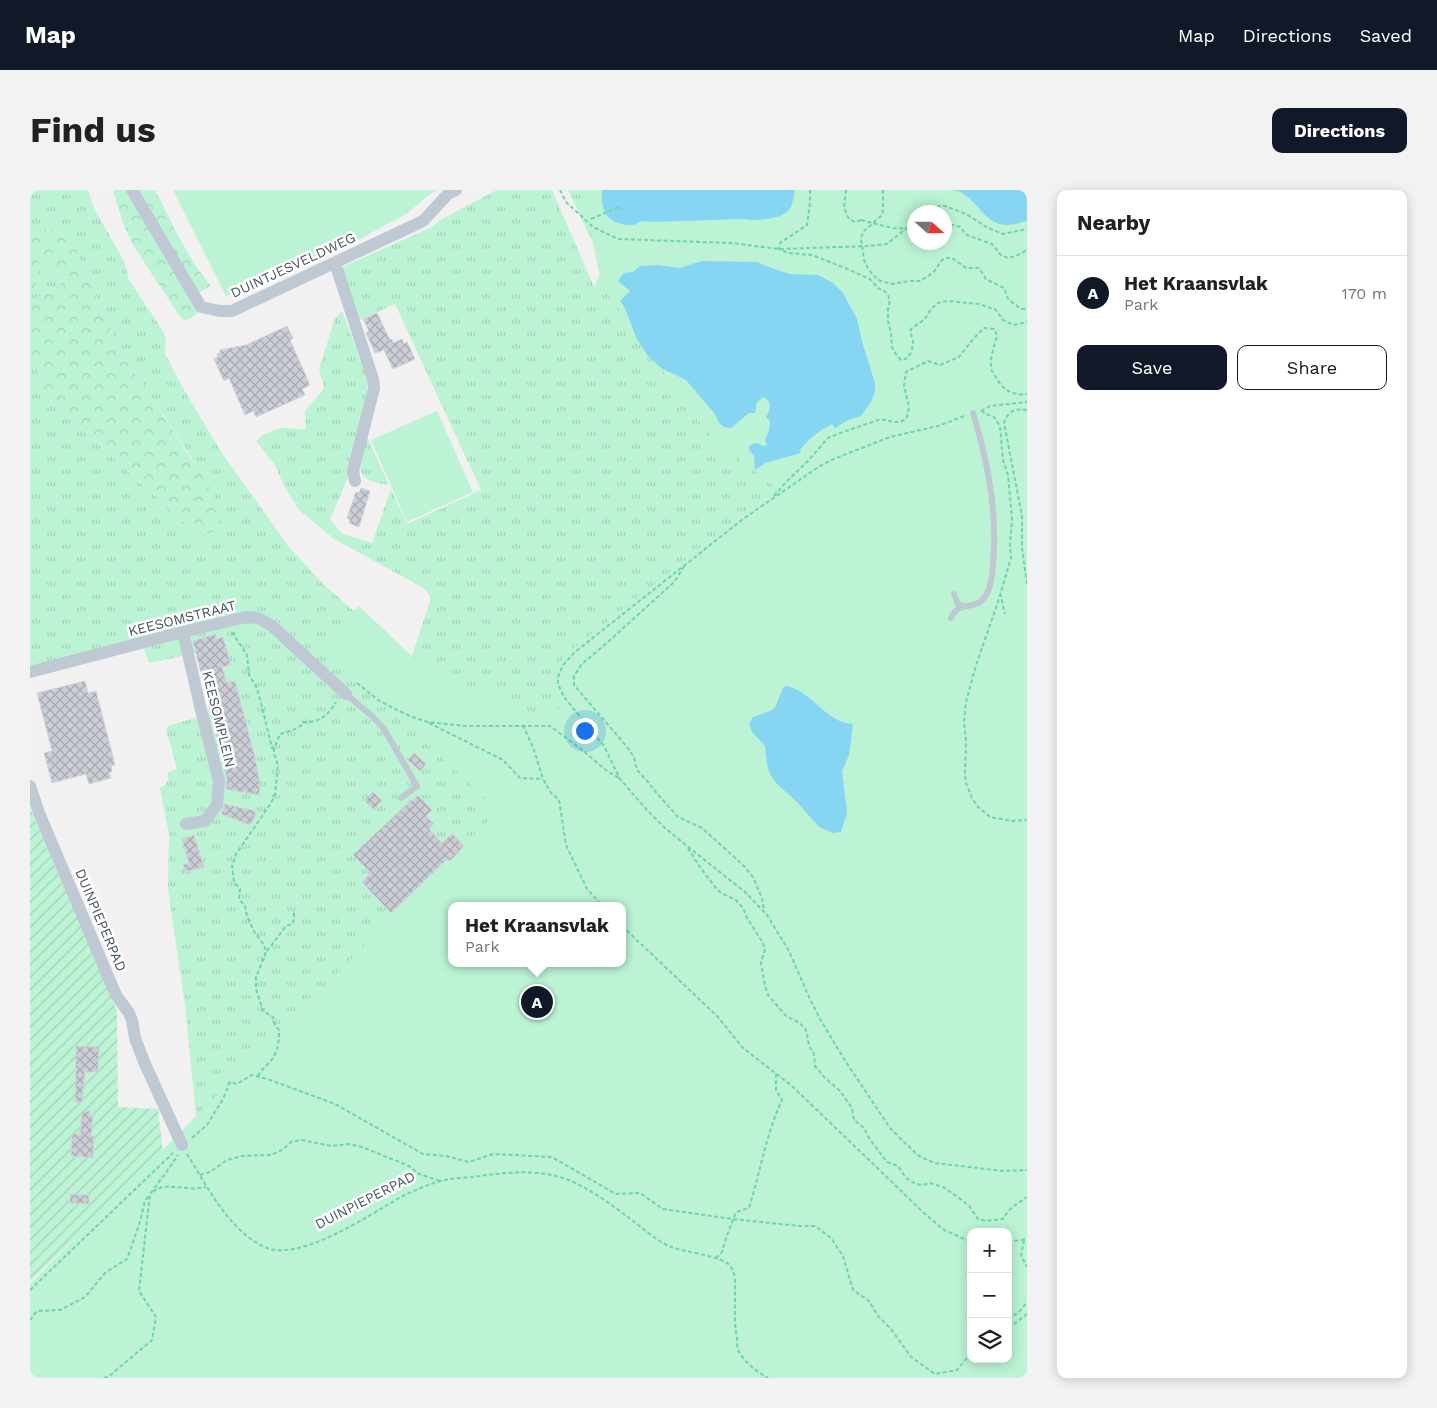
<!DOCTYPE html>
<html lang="en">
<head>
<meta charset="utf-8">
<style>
	:root { --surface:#fff; --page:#f2f2f2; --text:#202124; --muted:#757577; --line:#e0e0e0; --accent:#111827 }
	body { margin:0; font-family:"Work Sans",sans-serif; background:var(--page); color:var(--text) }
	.controls { position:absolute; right:15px; bottom:15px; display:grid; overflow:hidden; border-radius:10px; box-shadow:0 2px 12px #0003 }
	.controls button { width:45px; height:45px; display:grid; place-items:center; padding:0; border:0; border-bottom:1px solid var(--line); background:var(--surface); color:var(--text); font:25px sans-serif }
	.compass { position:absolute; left:877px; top:15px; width:45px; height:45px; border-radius:50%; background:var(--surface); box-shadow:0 2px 12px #0003; rotate:111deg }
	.you { position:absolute; left:554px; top:540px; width:18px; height:18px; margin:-12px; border:4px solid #fff; border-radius:50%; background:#1a73e8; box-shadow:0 0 0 8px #1a73e833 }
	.badge { display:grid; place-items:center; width:32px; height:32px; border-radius:50%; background:var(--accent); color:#fff; font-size:16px; font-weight:700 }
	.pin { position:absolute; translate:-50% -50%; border:2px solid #fff; box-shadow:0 1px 5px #0006 }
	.popup { position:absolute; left:418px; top:712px; width:178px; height:65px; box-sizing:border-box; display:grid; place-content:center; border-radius:10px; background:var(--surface); filter:drop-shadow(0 1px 4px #0005); font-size:16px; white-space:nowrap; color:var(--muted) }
	.popup b { font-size:19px; color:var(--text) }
	.popup::after { content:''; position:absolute; left:50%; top:100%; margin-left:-10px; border:10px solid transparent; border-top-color:var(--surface) }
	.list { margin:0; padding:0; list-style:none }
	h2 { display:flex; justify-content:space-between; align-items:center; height:65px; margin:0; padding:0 20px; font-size:21px }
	h2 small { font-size:16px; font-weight:400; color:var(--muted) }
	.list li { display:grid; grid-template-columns:32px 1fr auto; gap:15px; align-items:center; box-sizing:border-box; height:75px; padding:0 20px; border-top:1px solid var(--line) }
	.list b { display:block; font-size:19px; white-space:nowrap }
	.list p { margin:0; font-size:16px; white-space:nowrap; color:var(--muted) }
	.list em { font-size:16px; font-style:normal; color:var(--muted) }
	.actions { display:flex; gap:10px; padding:15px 20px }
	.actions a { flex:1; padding:11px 0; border:1px solid var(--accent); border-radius:10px; text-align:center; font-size:18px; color:var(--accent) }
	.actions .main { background:var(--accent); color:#fff }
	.icon { flex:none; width:28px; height:28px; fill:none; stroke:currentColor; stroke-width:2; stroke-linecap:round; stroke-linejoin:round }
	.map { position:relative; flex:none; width:997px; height:1188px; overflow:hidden; border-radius:10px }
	header { display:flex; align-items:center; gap:30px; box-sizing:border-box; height:70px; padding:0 25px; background:var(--accent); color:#fff }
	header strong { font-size:24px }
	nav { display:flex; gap:28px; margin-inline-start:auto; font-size:18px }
	.intro { display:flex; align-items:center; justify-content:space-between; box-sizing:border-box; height:120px; padding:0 30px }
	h1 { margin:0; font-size:35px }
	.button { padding:12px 22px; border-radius:10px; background:var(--accent); color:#fff; font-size:18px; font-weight:700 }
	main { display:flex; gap:30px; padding:0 30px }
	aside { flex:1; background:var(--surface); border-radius:10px; box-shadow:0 2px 12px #0003 }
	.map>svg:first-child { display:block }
</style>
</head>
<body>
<header>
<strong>Map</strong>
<nav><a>Map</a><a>Directions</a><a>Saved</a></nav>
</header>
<div class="intro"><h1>Find us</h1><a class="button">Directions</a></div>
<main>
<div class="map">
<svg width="997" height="1188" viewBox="0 0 997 1188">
	<defs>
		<pattern id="grass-tufts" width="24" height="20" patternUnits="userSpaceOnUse" patternTransform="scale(1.25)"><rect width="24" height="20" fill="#bbf3d4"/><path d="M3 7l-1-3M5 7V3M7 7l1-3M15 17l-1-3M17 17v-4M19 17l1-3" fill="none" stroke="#a2d2b8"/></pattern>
		<pattern id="forest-crowns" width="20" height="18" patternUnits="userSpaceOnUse" patternTransform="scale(1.25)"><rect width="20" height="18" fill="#bbf3d4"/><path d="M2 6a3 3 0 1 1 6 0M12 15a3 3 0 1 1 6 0" fill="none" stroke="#a2d2b8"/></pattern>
		<pattern id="garden-furrows" width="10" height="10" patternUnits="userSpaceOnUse" patternTransform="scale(1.25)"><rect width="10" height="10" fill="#bbf3d4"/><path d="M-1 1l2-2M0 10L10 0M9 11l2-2" fill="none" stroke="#a2d2b8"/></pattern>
		<pattern id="building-cross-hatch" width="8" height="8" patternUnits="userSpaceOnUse" patternTransform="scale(1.25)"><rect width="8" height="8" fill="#cbced6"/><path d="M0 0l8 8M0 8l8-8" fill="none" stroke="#a7aab1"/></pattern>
	</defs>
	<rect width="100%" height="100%" fill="#f2f0f0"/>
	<path fill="url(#grass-tufts)" fill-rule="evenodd" d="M0 0H58L64 18 95 73 98 88 133 141 136 149 135 164 153 198 191 262 259 357 294 395 339 434 381 468 400 411V405L392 397 304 349 269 320 254 296 245 275 226 251C231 245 248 237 255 238 263 238 268 240 276 239L275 221 292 201 294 196 289 179 305 128 312 121 338 189 336 207 319 285 300 329 308 340 313 344 342 353 361 299 377 334 451 300 365 114 327 131 310 78 402 37 412 29 467 0H522L564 97 577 70 578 47 561 49 538 0H917L997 237V1188H797L167 935 155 815 138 699 139 645 130 598C137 594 139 591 138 582L147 579 136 539 138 536 175 525 187 508 176 461 119 473 114 458 214 433 225 432 281 464 245 430 233 424 0 476V170L3 171 11 187 10 201 170 347C177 343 184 340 192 344L161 267 122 208 92 165 50 69 18 39H0ZM884 22H914V52H884ZM422 716H592V773H422ZM941 1042H978V1169H941Z
		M0 55 11 65 32 94 0 112V101L5 100 10 75 0 62Z
		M337 247 359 295C348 293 334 292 330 280Z"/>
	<path fill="url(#forest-crowns)" d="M83 0H97L169 121 161 128 155 131 149 125 103 55 93 33Z
		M106 0H125C142 33 157 68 181 96L169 102Z
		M0 39C20 39 27 38 43 53L92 165 122 208 182 302 190 323 193 345C185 340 178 343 170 347L10 201 11 187 3 171 0 170V112L32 94 11 65 0 55Z
		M0 62C4 65 9 70 10 75 10 80 6 95 5 100L0 101Z"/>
	<path fill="#bbf3d4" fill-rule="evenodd" d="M143 0H408L397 6 378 23 317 56 196 106Z
		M552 0H997V1188H0V1094L468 621 291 453 329 416 387 471 403 483 426 494 476 509 499 526V529C520 530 520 528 533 513 517 491 522 480 540 461L664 363 745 302C739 286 736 289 724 280L714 285 709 266 691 261 572 97ZM884 22H914V52H884ZM422 716H592V773H422ZM941 1042H978V1169H941Z
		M407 221 443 302 377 332 341 250Z"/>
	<path fill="url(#garden-furrows)" d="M0 618 87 821 88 917 128 919 133 965 0 1091Z"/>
	<path fill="#85d5f3" d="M572 0H765C763 7 763 17 757 22 748 30 721 31 710 29L624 32C621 32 616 31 612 31 608 32 606 35 602 35 578 35 570 21 572 0Z
		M922 0H997V31C991 32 984 35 978 35 952 36 946 2 922 0Z
		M672 71 727 72 744 79 760 84 788 85 803 93 813 103 827 129 833 155 845 193V201L842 210 831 226 818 230 805 238 802 234C789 241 779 248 770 260L771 263 735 273 725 280 724 266 719 259V256C725 253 728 252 733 256L737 255 735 250 739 241 740 231 736 227C740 220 743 211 733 207L727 212 725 223H719L701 238 694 237 689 233 685 224 656 190 631 178 618 166 607 149 594 116 590 111 600 101 588 91 594 83 603 82 610 76 627 75 650 78Z
		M756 496C783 501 795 533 823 534L819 565 812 581 817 623 811 642 803 643 789 637 767 612 746 593 740 584 737 574 735 556 722 542 719 534 723 527C750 517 742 524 753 498Z"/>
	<path fill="url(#building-cross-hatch)" stroke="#d3d5dc" d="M347 123 360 150 362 149 363 153 372 149 374 154 377 152 385 169 363 179 354 160 345 163 336 143 339 141 333 129Z
		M257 136 263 148 260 150 280 195 272 199 275 205 226 227 223 221 215 225 199 188 194 191 184 169 188 167 187 164 190 163V160L216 155Z
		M331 298 340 301 329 337 319 333 320 330 317 328 326 302 329 303Z
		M185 444 187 449 193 447 201 475 192 477 197 493 205 491 226 571 230 596 229 605 196 599 197 589 192 569 198 568 194 551 188 553 163 451Z
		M55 491 58 503 66 501 85 575 81 576 82 582H79L81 588 59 594 56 584 22 593 14 563 22 561 7 503Z
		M384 563 396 574 390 581 378 570Z
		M343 602 352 611 344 620 334 610Z
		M388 605 402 620 396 626 404 634 399 639 412 653 422 643 434 656 420 671 418 669 412 674 361 723 332 692 341 683 323 665 381 610 382 611Z
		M195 614 226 621 224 629 220 635 191 624Z
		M164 645 174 677 155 682 153 675 159 673 152 649Z
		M46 856 69 857 68 882H55L52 912H45Z
		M52 921H60V925H63L61 946H64L63 968 41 966 42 944H50Z
		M40 1004 59 1005V1014L40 1013Z"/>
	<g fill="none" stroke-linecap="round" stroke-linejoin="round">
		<path stroke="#71d3a9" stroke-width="2" stroke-dasharray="4 2.5" stroke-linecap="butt" d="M530 0 536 12 563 37 588 49 701 53 749 59 839 56 857 54 884 32
			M780 0V13L777 35 750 53 749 59 758 63 782 65 815 78 840 89 848 98 857 103 860 110 858 119V131L861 143 862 157 865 163 871 170C880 170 883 159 883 151 882 146 880 145 881 139L895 129 901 119 908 113 917 111 949 114 966 120 973 130 983 135 997 132
			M816 0 814 18 819 29 825 32 831 30
			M853 0V21L851 26 833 42 831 48 834 70 838 79 848 90 862 94 879 91H890L903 83 912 70 917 68H922L936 78H949L956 89 974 98 978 109 991 119H997
			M895 22 898 20 912 15 936 24 958 38 973 44 997 39
			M561 29 589 17 591 20
			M850 35 863 38 884 39
			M914 38 923 35 930 37 937 45 962 54 971 65 978 68 986 66 997 60
			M997 220C985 218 978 221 974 233L992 326V358L997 394
			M951 221 960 216 997 212
			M951 221 956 224 964 227 970 236 973 270 978 285 982 328 980 356 981 368 967 415 946 475 936 512 934 532 936 551 935 585 936 593 942 608 948 617 960 627 982 631 997 630
			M934 226 908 236 860 247 806 268 790 276 713 329 545 462 533 475 528 487V494L534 507 574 556 590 589 617 620 635 638 657 656 715 702 737 725 759 761 779 807 790 829 814 869 860 938 875 953 889 966 904 973 973 981 997 980
			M744 306 756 292 777 272 798 248 813 242 851 229 863 232H870L874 230 877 227 879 217 874 196 876 182 898 171 910 175 929 167 944 148 954 138 964 139 967 145C965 155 960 166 961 176 961 180 963 183 965 186 972 199 982 206 997 204
			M654 376 647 388 643 393 579 451 552 474 544 486V495L597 557 604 567 607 580 619 593 624 600 648 627 672 638 712 674 723 687 732 708 734 720
			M970 403 975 424
			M202 442 217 465 219 485 226 496 230 509 242 558 243 559
			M327 493 348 510 363 518 380 526 397 532 435 536H520L551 559 577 581 589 588
			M399 533 473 570 490 588 513 589
			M493 535 504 560 513 589 521 603 529 610 536 655 557 699 573 716
			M658 658 670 677 685 697 691 703 706 710 713 718 717 728 733 753 735 759 731 773 735 796 738 805 756 826 768 832 775 838 777 844 779 856 784 864 785 876 794 887 810 901 822 918 824 930 834 938 839 948 857 972 868 976 876 988 886 994 893 995 900 993 913 997 932 1010 940 1017 948 1029 956 1031 973 1029C978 1019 988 1013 997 1007
			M592 736 688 827 713 858 762 896 894 1023 914 1040 941 1052
			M237 761 256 736 262 734 264 730V720
			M228 886C231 880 234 878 238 874 248 864 249 853 249 840L245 835 243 827 233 821 226 799V787L235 765 236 760 232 752 225 743 217 726 215 716 209 709 210 699 204 692 202 676 206 664 241 613 245 604 248 575 244 564V559L250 544 263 540 272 535 274 532C290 533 299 524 306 512
			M162 948 177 935 193 909 200 892 207 894 222 885 240 890 305 914 393 964 416 966 439 972 463 964 522 967 586 1004 610 1003 633 1019 702 1029 770 1036H785L801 1048 813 1066 823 1100 839 1111 848 1126 861 1139 881 1167 905 1184 927 1180 941 1163
			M157 964C177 996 200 1043 237 1058 271 1071 340 1025 369 1008 379 1003 390 998 401 994 414 989 428 988 442 987 473 983 505 978 536 989 561 999 582 1015 603 1031 615 1040 627 1051 641 1057 654 1062 695 1066 701 1077 706 1084 705 1095 705 1103 705 1118 704 1133 707 1148 707 1152 707 1157 708 1160 714 1172 727 1182 738 1188
			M170 985 180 982 197 970 212 966 241 965 252 960 261 952 272 950 302 956 319 954 332 957 379 976 389 984 410 991
			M123 1002C134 993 146 998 159 998 165 999 171 998 176 997
			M994 1050 991 1066 997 1077
			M978 1052 997 1049
			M686 1068 692 1062 696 1048 706 1022 719 1018C730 983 736 944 752 910L746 900V883
			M0 1100 143 963
			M978 1129 989 1122 997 1112
			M0 1130 7 1121 30 1120 55 1107 76 1082 97 1069 109 1035 115 1011 119 1005
			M978 1137 984 1134 997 1124
			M74 1188 78 1187 122 1150 126 1127 109 1101 120 1004 135 984 148 965"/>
		<path stroke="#bfc9d3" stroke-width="6" d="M924 404 928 414 933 416
			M921 428C930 407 948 425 958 401 962 393 962 383 963 374 968 323 958 272 943 223
			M316 504 343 527 354 539 387 596 371 608"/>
		<path stroke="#bfc9d3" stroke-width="12" d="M102 0 171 117 190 121H202L393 31 418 4 426 0
			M305 73 343 189 344 198 323 281 325 291
			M153 442 170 516 189 591 187 615 175 631 156 634
			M0 482 153 442 216 427 228 428 241 435 316 504
			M0 596 9 623 86 805 99 823 102 830 105 848 115 874 152 955"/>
		<path stroke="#71d3a9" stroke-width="2" stroke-dasharray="4 2.5" stroke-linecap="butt" d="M831 30 850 35"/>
	</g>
	<g text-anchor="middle" stroke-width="5" stroke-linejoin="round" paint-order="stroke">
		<g font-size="14" fill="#46515f" stroke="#fff">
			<text transform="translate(263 75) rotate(-25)" y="5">DUINTJESVELDWEG</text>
			<text transform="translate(152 428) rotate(-14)" y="5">KEESOMSTRAAT</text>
			<text transform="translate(189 529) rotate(76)" y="5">KEESOMPLEIN</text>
			<text transform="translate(71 730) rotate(67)" y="5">DUINPIEPERPAD</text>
			<text transform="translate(335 1010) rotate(-27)" y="5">DUINPIEPERPAD</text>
		</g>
	</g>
</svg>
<div class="controls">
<button>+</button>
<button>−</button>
<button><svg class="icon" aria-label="layers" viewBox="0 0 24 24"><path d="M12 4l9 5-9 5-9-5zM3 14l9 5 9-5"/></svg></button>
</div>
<svg class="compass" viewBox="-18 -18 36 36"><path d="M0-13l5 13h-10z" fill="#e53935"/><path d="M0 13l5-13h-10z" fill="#757577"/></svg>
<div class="you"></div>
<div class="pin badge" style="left:507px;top:812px">A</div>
<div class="popup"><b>Het Kraansvlak</b>Park</div>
</div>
<aside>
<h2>Nearby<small></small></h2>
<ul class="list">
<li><span class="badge">A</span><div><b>Het Kraansvlak</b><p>Park</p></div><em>170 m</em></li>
</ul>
<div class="actions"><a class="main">Save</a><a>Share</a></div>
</aside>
</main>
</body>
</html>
